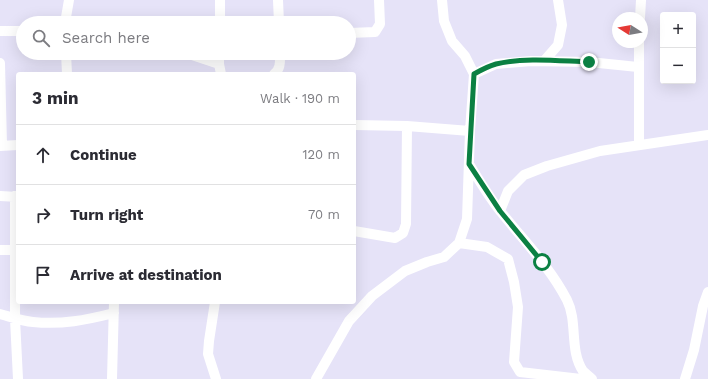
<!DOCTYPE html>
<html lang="en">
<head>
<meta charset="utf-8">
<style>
	:root { --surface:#fff; --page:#f7f7f7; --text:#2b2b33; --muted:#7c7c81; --line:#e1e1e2 }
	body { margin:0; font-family:"Work Sans",sans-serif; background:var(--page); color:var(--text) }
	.controls { position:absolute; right:12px; top:12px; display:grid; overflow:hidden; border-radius:4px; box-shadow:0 4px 16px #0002 }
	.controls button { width:36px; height:36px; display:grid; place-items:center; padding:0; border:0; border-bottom:1px solid var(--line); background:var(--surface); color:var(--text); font:20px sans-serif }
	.compass { position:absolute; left:612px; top:12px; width:36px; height:36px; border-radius:50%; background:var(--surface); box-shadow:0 4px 16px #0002; rotate:281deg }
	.stop { position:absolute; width:12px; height:12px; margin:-9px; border:3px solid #0b8043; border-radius:50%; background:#fff }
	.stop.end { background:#0b8043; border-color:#fff; box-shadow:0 1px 4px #0008 }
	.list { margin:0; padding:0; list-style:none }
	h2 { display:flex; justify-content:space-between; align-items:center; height:52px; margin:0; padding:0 16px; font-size:17px }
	h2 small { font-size:13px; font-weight:400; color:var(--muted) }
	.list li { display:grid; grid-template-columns:26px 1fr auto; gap:12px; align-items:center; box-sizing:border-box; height:60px; padding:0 16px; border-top:1px solid var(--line) }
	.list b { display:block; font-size:15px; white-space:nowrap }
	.list em { font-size:13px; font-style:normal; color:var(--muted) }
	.icon { flex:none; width:22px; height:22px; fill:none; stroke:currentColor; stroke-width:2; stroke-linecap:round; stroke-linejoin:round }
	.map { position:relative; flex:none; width:708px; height:379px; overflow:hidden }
	.search { position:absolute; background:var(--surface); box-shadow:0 4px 16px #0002; left:16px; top:16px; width:340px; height:44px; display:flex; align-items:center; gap:10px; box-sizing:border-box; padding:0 14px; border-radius:22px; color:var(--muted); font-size:15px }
	.panel { position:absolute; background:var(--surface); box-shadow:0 4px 16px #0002; left:16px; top:72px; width:340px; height:232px; border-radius:4px }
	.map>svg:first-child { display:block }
</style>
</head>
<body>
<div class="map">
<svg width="708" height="379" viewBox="0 0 708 379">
	<rect width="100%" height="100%" fill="#e6e3f8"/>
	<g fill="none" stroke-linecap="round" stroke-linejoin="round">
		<path stroke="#fff" stroke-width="10" d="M278 0 279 23
			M640 18 641 0
			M65 23 69 0
			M220 23V0
			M0 31H23
			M349 33 375 32 380 24 379 0
			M66 53 67 74
			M186 53 219 64
			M219 53V64L221 74
			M544 61 558 45 562 25 558 0
			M0 63 2 146
			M274 74C281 69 280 61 280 53
			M474 74 496 64 531 61 589 62 638 67
			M354 125 407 126 470 131
			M639 144V42
			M0 146 18 145
			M469 164C479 180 489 197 501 212 524 241 550 267 567 300 578 322 569 350 583 371 586 374 589 376 592 379
			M0 196 18 197
			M15 196V319L18 379
			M500 211 508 191 524 175 547 166 600 151 708 135
			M354 231 395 238 403 233 406 224 407 126
			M459 243 487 247 508 259 514 282 518 307 514 362 520 372 581 379
			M0 250H15
			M215 302 209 341 208 354 216 379
			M0 314C11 317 22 321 33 322 62 325 86 320 114 313
			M112 379 114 302
			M316 379 349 321 372 296 405 271 427 262 444 257 459 243 467 219 470 131 474 74 465 56 452 41 444 21 442 0
			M685 379 694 350 703 306 708 292"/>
	</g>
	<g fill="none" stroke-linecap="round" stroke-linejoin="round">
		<path stroke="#0b8043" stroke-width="5" d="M542 262 500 211 469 164 474 74C481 70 489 66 496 64 526 57 559 61 589 62"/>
	</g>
</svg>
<div class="controls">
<button>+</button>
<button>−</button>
</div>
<svg class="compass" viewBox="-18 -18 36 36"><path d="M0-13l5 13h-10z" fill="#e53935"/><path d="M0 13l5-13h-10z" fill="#7c7c81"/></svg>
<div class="stop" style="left:542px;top:262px"></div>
<div class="stop end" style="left:589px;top:62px"></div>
<div class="search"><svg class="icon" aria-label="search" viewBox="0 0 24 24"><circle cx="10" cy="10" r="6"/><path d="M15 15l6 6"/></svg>Search here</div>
<section class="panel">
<h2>3 min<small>Walk · 190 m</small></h2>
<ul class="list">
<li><svg class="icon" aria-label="ahead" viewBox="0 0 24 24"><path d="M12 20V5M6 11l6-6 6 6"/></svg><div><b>Continue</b></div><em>120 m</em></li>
<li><svg class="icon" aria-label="right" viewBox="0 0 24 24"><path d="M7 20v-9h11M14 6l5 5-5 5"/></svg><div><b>Turn right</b></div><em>70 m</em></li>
<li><svg class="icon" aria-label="arrive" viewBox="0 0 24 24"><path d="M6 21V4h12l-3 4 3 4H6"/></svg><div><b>Arrive at destination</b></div></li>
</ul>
</section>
</div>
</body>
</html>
